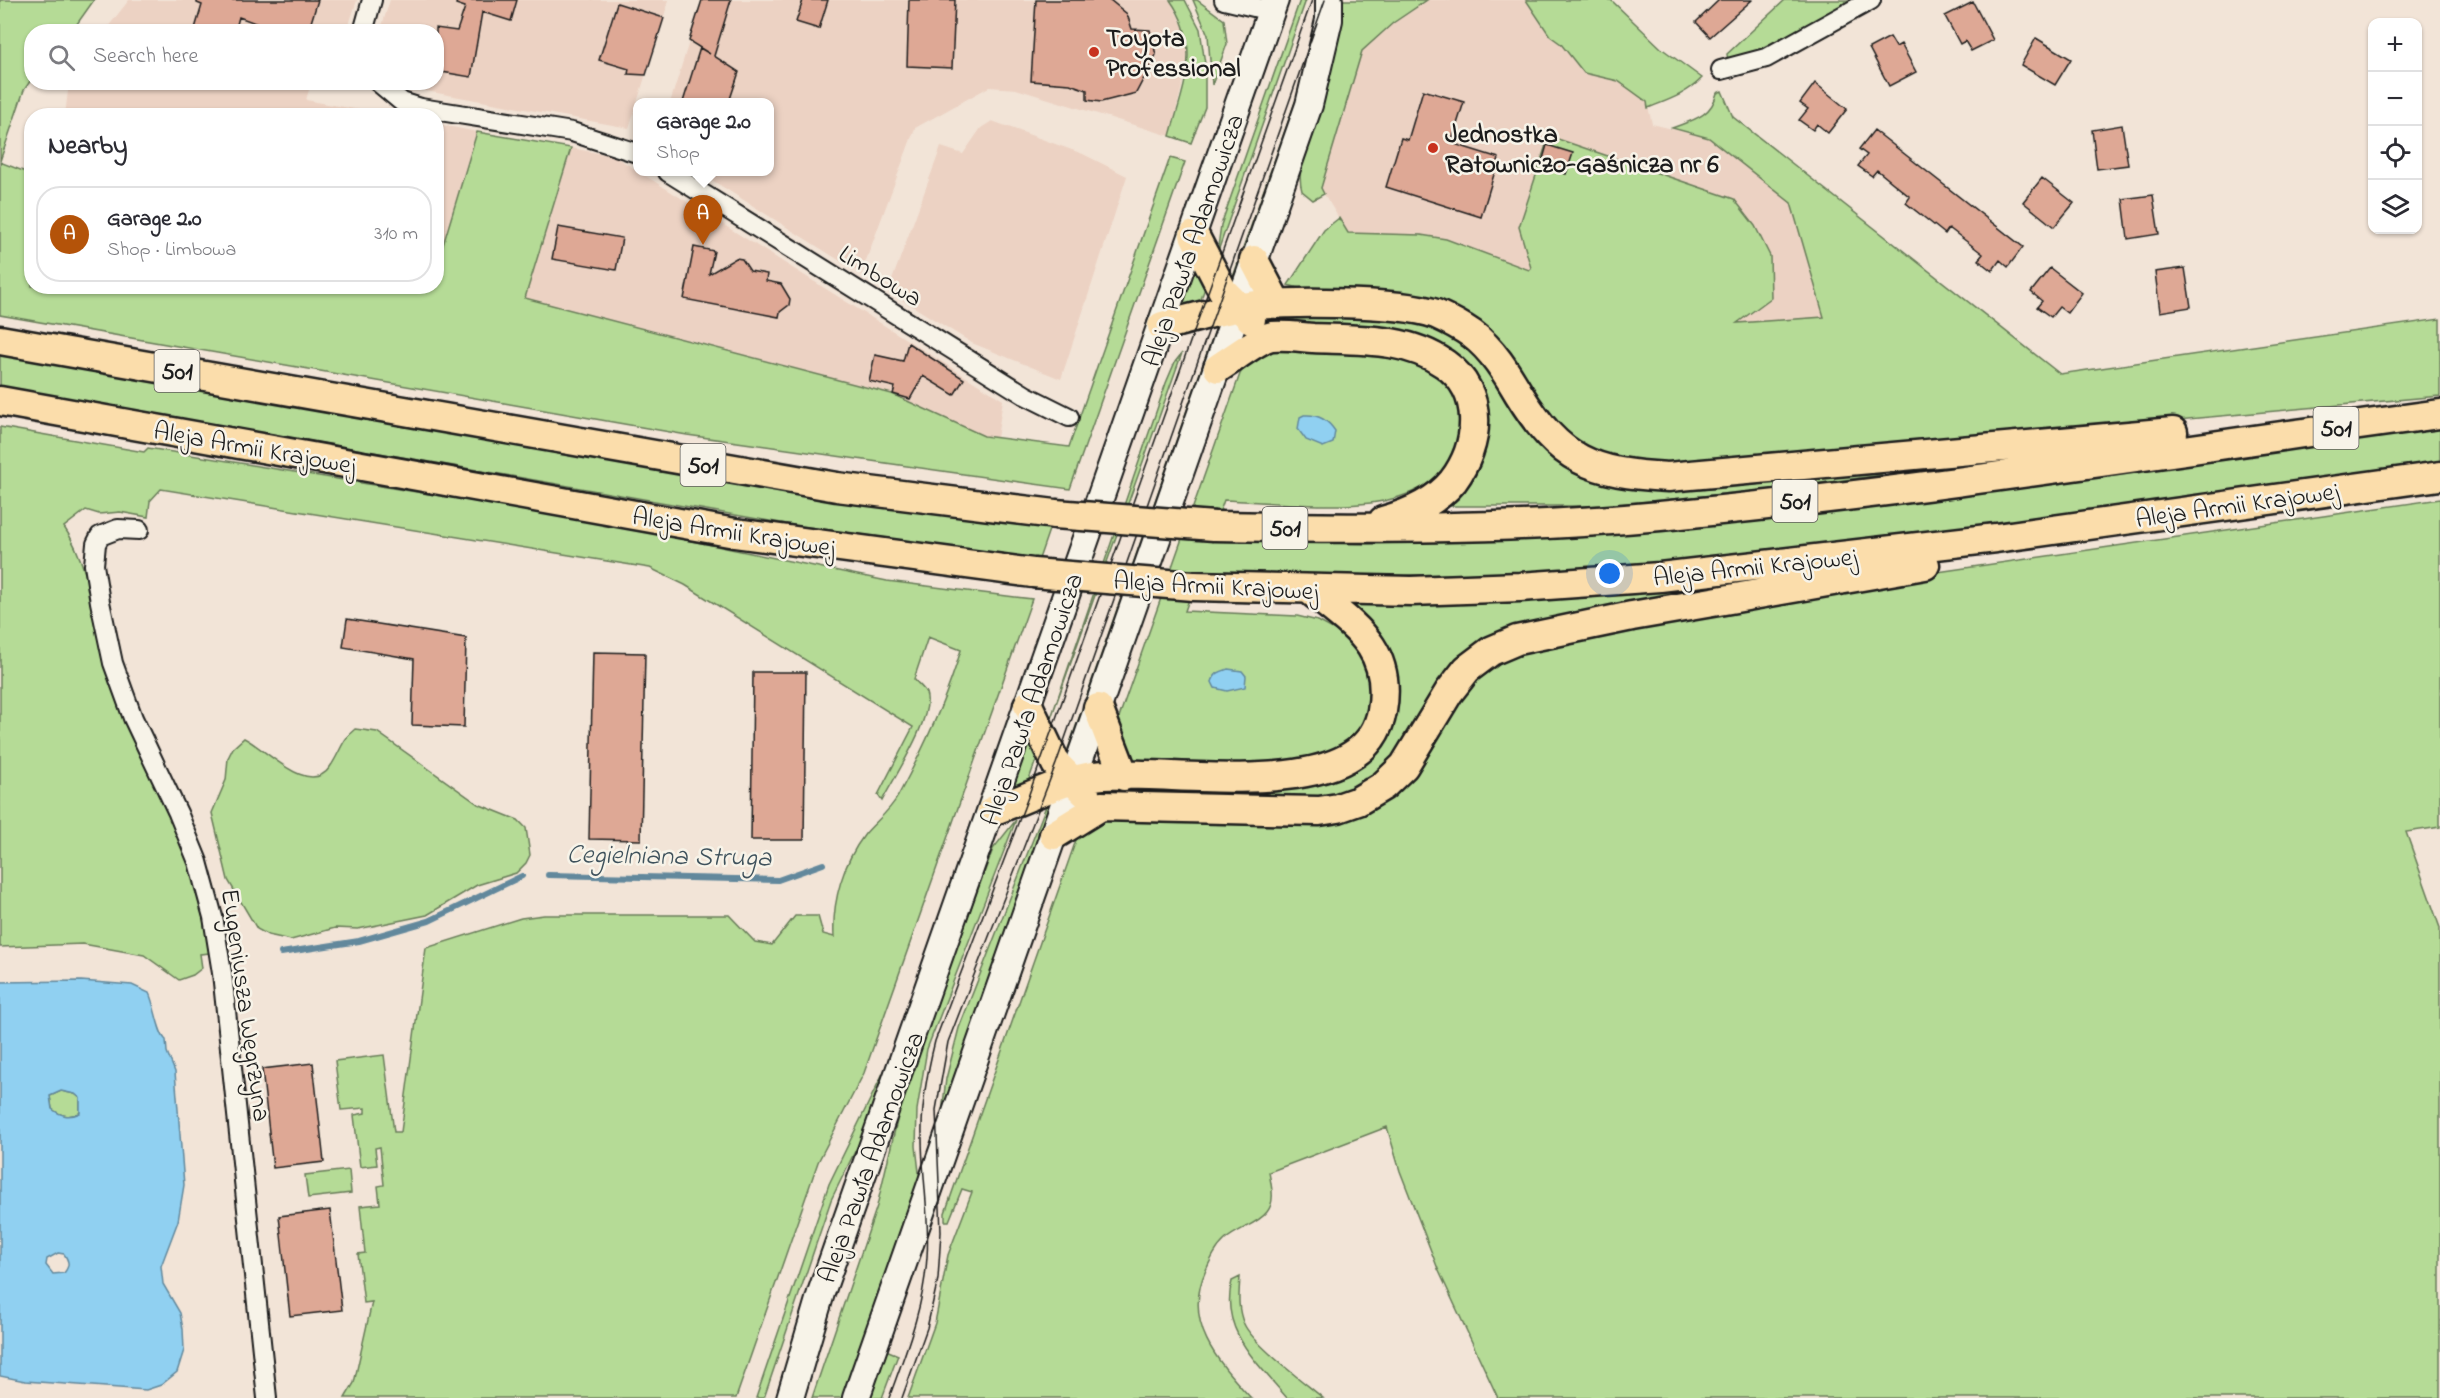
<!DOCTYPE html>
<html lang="en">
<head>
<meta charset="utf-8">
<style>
	:root { --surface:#fff; --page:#f7f7f7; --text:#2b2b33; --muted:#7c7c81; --line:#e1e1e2; --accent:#b45309 }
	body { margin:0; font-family:"Indie Flower",sans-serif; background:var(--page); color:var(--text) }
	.controls { position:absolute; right:18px; top:18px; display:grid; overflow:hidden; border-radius:12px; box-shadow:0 2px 4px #0004 }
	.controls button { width:54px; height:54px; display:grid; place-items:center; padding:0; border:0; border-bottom:2px solid var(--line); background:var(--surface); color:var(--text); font:30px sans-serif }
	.you { position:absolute; left:1610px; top:574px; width:21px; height:21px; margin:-15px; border:4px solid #fff; border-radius:50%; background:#1a73e8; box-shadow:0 0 0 9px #1a73e833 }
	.badge { display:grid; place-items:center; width:39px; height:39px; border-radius:50%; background:var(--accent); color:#fff; font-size:20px; font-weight:700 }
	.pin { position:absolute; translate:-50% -50px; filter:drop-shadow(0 2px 3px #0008) }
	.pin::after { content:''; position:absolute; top:32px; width:21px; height:18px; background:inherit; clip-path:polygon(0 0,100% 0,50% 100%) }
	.popup { position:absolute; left:633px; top:98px; width:141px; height:78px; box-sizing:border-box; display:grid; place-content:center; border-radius:12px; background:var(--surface); filter:drop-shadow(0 2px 4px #0005); font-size:20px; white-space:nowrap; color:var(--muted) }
	.popup b { font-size:22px; color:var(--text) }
	.popup::after { content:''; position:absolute; left:50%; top:100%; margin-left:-12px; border:12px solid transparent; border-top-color:var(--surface) }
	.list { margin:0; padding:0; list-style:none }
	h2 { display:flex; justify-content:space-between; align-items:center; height:78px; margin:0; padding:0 24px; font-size:26px }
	h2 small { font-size:20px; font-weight:400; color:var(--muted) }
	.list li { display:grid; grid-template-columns:39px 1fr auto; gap:18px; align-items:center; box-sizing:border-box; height:96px; margin:0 12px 12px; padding:0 12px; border:2px solid var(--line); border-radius:24px }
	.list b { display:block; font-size:22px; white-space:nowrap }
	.list p { margin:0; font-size:20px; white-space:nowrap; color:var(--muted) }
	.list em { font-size:20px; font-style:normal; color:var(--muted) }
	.icon { flex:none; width:33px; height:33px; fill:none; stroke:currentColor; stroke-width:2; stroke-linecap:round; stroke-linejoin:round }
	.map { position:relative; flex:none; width:2440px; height:1398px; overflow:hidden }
	.search { position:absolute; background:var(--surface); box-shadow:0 2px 4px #0004; left:24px; top:24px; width:420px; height:66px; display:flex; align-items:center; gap:15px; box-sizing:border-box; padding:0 21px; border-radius:24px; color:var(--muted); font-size:22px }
	.panel { position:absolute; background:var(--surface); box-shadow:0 2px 4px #0004; left:24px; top:108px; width:420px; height:186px; border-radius:24px }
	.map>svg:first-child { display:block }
</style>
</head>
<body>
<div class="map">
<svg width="2440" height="1398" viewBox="0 0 2440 1398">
	<rect width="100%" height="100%" fill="#f2e4d7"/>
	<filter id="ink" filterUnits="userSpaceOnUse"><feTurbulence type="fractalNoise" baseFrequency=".0167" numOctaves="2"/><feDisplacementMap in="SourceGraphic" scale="12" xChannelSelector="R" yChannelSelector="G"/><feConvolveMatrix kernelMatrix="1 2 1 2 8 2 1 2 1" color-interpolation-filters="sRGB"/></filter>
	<g filter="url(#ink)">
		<path fill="#ecd2c3" d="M129 0H357L347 31 104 32Z
			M390 0H669L629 128 404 87 401 83 436 82V32H380Z
			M702 0H1170L1188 36V61L1170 136 1016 89 989 87 915 128 861 274 699 172H769V103H670Z
			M1427 0H1526L1550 36 1561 44 1584 73 1618 81 1647 102 1652 124 1709 138 1791 203 1825 317 1584 335 1421 235 1348 233 1321 189 1362 51 1393 23Z
			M69 83H311L306 100 387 115H65Z
			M992 121 1083 154 1127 176 1061 379 972 343 888 291 941 147 963 154 981 128Z
			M437 124 477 132 437 265Z
			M571 148 614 156 1003 400 997 438 984 436 892 394 524 298Z"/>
		<path fill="#b5db96" stroke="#687c59" stroke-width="1.5" d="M0 0H94L72 31 32 32 31 80 24 90 0 161Z
			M1170 0H1185L1200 29 1205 64V107L1191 143 1170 136C1183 87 1203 46 1170 0Z
			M1193 0H1197L1224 20 1227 44 1212 85 1208 35Z
			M1300 0H1306L1217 254 1221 225Z
			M1342 0H1427L1393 23 1362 51 1321 188 1324 194 1313 200 1302 191C1293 161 1320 114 1328 83 1335 56 1340 28 1342 0Z
			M1526 0H1611L1661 48 1702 78C1687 94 1668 100 1648 108L1647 102 1618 81 1584 73 1561 44 1550 36Z
			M1785 0H1856L1740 59 1728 61 1727 54Z
			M1310 60 1302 90 1232 292 1228 291Z
			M1722 91 1733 117 2060 374 2440 319V396L1680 465 1599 457 1560 429 1500 343 1288 285 1324 230 1339 218 1348 233 1421 235 1446 239 1529 270 1531 268 1519 227 1549 136 1734 199 1755 226 1770 256 1771 298 1737 323 1824 317 1791 203 1709 138 1672 128C1693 120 1711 117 1717 93Z
			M477 132 571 148 525 298 892 394 984 436 1069 447 1170 158 1185 162 1070 489 687 435 0 315V162L31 174 32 286H436L437 265Z
			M1198 260 1207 282 1198 308 1178 315Z
			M1286 317 1399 320 1428 325 1467 345 1609 484 1653 490H1698L1876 473 1882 475 1777 489 1598 506H1441C1491 465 1495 444 1478 382L1289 326 1283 318Z
			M1218 328 1072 745 1068 749 1215 330Z
			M1282 349C1329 350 1378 347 1422 365 1468 383 1470 438 1442 472 1432 484 1414 492 1399 497 1353 512 1275 502 1224 500L1210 540 1369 544 1519 539 2440 428V463C2097 511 1753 572 1406 575 1337 575 1268 576 1199 571L1185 611 1297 616 1318 621 1344 635 1359 650 1373 689 1364 724 1345 746 1283 767 1139 763 1132 759 1118 720 1240 374C1249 357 1265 350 1282 349Z
			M0 353 790 494 1050 527 1039 559 793 525 0 387Z
			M1182 353 1051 718 1166 383 1175 362Z
			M0 427 144 452 148 448 594 521 887 581 1032 599 864 1073 818 1162 736 1398H345L354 1383 372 1302 364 1303 358 1254 365 1253 360 1206 380 1204 378 1186 384 1185 380 1147 375 1148 377 1165 360 1167 354 1115 365 1113V1108L341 1110 335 1061 384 1055 394 1132H401L426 948 521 918 544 915H729L755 942 772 945 795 916H818L823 934 834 937C832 901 843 863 865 834 876 821 889 812 898 796 923 750 946 700 961 650L928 637 914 679C917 683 924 688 926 693 935 716 893 779 882 801L878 795 913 727 685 585 650 568 161 489 150 501 148 517 120 512 99 514 86 510 64 527C93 568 97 642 114 692 129 739 156 780 175 825 192 867 202 909 210 953L200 954 202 968 193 975 179 980 144 955 83 944 0 947Z
			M2440 499V827L2406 832 2440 928V1398H1498L1438 1269 1400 1171 1387 1127 1269 1172C1271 1185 1276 1201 1267 1212 1258 1224 1237 1229 1225 1240 1216 1248 1211 1259 1206 1270 1182 1322 1217 1361 1251 1398H908L935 1323 948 1255 972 1192 962 1189 949 1221H945V1213L1076 840 1080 833 1102 819 1324 822 1468 686 1511 654 1910 576Z
			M1712 588 1532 623 1368 782 1326 798 1099 793 1088 785 1295 787C1311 786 1329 784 1344 776 1402 748 1416 673 1372 625 1364 616 1352 610 1342 603L1543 599Z
			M355 729 377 732 478 804 518 820 526 828 530 855 526 863 516 873 477 885 427 915 358 929 335 928 291 940 268 935 257 929 228 880 212 813 226 780 228 758 233 748 244 738C265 748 309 798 330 767 340 753 342 739 355 729Z
			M1033 730 1039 752 1024 793 1007 804Z
			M1055 795 941 1121 946 1079 959 1028 1050 796Z
			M1016 820 927 1049 917 1110 916 1146 920 1181 844 1398H812L877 1206 900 1108 955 951 993 849Z
			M884 1071 888 1073 871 1119 831 1200 764 1398H756L829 1184Z
			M61 1091 75 1094 80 1098V1113C69 1118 61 1116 52 1109L50 1096Z
			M349 1170 351 1193 308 1198 305 1175Z
			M1240 1277C1239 1293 1237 1309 1244 1324 1253 1344 1304 1382 1323 1398H1287C1258 1363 1219 1331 1232 1281Z
			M886 1350 898 1355 882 1398H869Z"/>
		<path fill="#90d0f1" stroke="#62889c" stroke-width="1.5" fill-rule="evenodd" d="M1304 415C1317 414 1328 420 1335 431L1333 443 1323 447 1306 440 1298 429 1300 417Z
			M1228 669 1242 671 1246 676 1245 687 1227 691 1215 688 1212 682C1215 673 1219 672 1228 669Z
			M81 981 132 985 149 993C155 1005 158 1034 166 1040L167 1052 175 1072 184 1185 178 1221 161 1266 163 1284 180 1313 183 1329 184 1350 177 1372 161 1385 146 1390 25 1381 0 1376V982ZM61 1091 75 1094 80 1098V1113C69 1118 61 1116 52 1109L50 1096ZM58 1253 64 1254C69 1261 70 1266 64 1273L53 1274 46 1265 47 1259Z"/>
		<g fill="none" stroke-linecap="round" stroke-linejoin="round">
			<path stroke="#62889c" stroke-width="6" d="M548 875 778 880 823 864
				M281 953 359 941 429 921 522 876"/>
		</g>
		<path fill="#dea895" stroke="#1c1c1c" stroke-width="1.5" d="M197 0H318L308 32H280L239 17 235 32H194L202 5 197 3Z
			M457 0H517L511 21 482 12 471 77 436 71V28L457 31 465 7 456 4Z
			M702 0H731L714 56 739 72 729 102H683L700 48 710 54 689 41Z
			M803 0H828L819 29 796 22Z
			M909 0H955L952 68 907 66Z
			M1036 0H1110L1127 14 1132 29 1150 30 1156 55 1136 93 1101 102 1087 100V90L1070 84 1031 81Z
			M1719 0H1752L1710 37 1696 22Z
			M1973 2 1993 40 1971 51 1965 41 1960 44 1945 16Z
			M617 3 664 18 646 75 628 74 629 69 599 60Z
			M1890 37 1896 47 1901 44 1916 72 1889 86 1869 48Z
			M2036 38 2071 59 2055 85 2021 65Z
			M1815 83 1847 109 1828 133 1817 124 1813 130 1799 120 1808 109 1800 103Z
			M1423 90 1464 102 1451 143 1499 158 1481 217 1386 187 1401 138 1408 140Z
			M2122 125 2128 165 2097 169 2092 130Z
			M1874 130 2023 247 2008 267 2000 260 1992 271 1978 260 1983 254 1949 228 1945 234 1930 222 1906 203 1910 197 1877 170 1872 176 1858 166 1867 155 1859 149Z
			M1547 145 1573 153 1566 174 1541 166Z
			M2042 178 2074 203 2054 227 2023 202Z
			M2153 195 2159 234 2128 239 2123 199Z
			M558 227 622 238 616 270 552 259Z
			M694 247 714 251 709 274 736 258 742 259 750 271 767 274 766 281 781 284 790 299 789 305 780 312 779 317 684 299Z
			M2050 268 2082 293 2067 313 2059 307 2051 317 2037 307 2042 301 2031 292Z
			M2185 268 2191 307 2160 312 2155 272Z
			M908 343 964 379 954 395 923 376 910 399 893 394 895 387 869 381 875 355 903 361Z
			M347 619 466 638 464 727 412 725 414 659 343 647Z
			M593 652 645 653 641 840 589 839Z
			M753 672H806L804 840H751Z
			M313 1063 324 1162 273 1168 262 1069Z
			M330 1210 342 1310 290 1316 279 1216Z"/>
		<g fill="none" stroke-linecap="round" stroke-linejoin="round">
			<defs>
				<path id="street" d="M1224 0 1271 11
					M363 32 372 0
					M1721 70 1766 58 1871 0
					M378 82 402 102 421 108 572 132 637 153
					M668 172 1025 395 1069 417
					M139 530 118 529 100 536 96 544 94 565 100 602 113 663 133 718 178 813 198 862 213 917 222 973 267 1398"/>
				<path id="secondary" d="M790 1398 821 1293 1275 0
					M856 1398 1309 105 1329 20V0"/>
				<path id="primary" d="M1194 235 1223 291 1251 319
					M1254 260 1277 304
					M1162 326C1187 320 1212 312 1237 308 1276 300 1400 301 1436 314 1447 319 1462 327 1472 334 1493 350 1506 372 1519 394 1560 461 1592 473 1668 477L2173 432
					M0 340 837 487 1055 514
					M1218 368C1230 361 1259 338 1272 336 1285 335 1300 337 1313 338 1357 340 1407 337 1445 364 1485 392 1480 445 1453 481 1436 502 1408 514 1383 521
					M0 401 735 533 1033 573
					M1214 526C1363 529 1512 530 1660 516 1921 492 2180 449 2440 414
					M1193 586 1411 591 1520 587 1660 577 1996 538 2440 476
					M1028 705 1056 764 1085 793
					M1098 708 1124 776
					M992 811C1023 800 1055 783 1087 777 1158 764 1364 813 1382 711 1393 648 1354 626 1311 591
					M1054 835 1101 806 1266 810 1319 811 1338 808 1358 801 1383 786 1404 766 1449 692 1467 669 1491 651 1517 640 1632 616 1925 565"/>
			</defs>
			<use href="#street" stroke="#1c1c1c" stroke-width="22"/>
			<use href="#secondary" stroke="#1c1c1c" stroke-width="30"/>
			<use href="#primary" stroke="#1c1c1c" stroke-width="33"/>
			<use href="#street" stroke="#f7f3e8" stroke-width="18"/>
			<use href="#secondary" stroke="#f7f3e8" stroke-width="26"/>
			<use href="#primary" stroke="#fbddab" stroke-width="28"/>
			<path stroke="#1c1c1c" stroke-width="1.5" d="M889 1398C906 1351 924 1307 927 1257 930 1216 922 1177 922 1137 921 1104 927 1073 935 1041L1028 797 1312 0
				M902 1398 927 1328 938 1279 941 1232 936 1110 948 1042 1056 764 1325 0"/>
			<defs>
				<path id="primary-bridge" d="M1055 514 1214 526
					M1033 573 1193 586"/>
			</defs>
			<use href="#primary-bridge" stroke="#1c1c1c" stroke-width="33" stroke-linecap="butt"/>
			<use href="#primary-bridge" stroke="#fbddab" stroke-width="28"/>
		</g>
	</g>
	<g fill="#c8321e" stroke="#f7f3e8" stroke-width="2">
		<circle cx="1094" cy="52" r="6"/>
		<circle cx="1433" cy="148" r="6"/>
	</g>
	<g text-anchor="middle" stroke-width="5" stroke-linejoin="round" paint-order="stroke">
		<g fill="#f7f3e8" stroke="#5e5c59" stroke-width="1.5">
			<rect x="154.5" y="350" width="45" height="42" rx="4.5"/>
			<rect x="2313.5" y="407" width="45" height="42" rx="4.5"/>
			<rect x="680.5" y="444" width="45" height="42" rx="4.5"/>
			<rect x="1772.5" y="480" width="45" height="42" rx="4.5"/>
			<rect x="1262.5" y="507" width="45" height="42" rx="4.5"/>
		</g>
		<g font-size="24" font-weight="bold" fill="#1c1c1c">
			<text x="177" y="379">501</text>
			<text x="2336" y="436">501</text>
			<text x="703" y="473">501</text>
			<text x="1795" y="509">501</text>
			<text x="1285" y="536">501</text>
		</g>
		<g font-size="26" font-weight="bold" fill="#1c1c1c" stroke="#f7f3e8" text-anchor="start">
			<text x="1106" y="46">Toyota<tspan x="1106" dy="30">Professional</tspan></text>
			<text x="1445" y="142">Jednostka<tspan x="1445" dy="30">Ratowniczo-Gaśnicza nr 6</tspan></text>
		</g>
		<g font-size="26" fill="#1c1c1c" stroke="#f7f3e8">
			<text transform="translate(1192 240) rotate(-71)" y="9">Aleja Pawła Adamowicza</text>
			<text transform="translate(881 275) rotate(32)" y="9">Limbowa</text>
			<text transform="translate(255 447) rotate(10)" y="9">Aleja Armii Krajowej</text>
			<text transform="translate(2237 504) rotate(-8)" y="9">Aleja Armii Krajowej</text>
			<text transform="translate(734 531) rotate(9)" y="9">Aleja Armii Krajowej</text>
			<text transform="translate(1755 566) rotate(-6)" y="9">Aleja Armii Krajowej</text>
			<text transform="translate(1216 585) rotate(3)" y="9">Aleja Armii Krajowej</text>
			<text transform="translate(1031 699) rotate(-71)" y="9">Aleja Pawła Adamowicza</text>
			<text transform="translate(247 1005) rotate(82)" y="9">Eugeniusza Węgrzyna</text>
			<text transform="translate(870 1157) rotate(-70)" y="9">Aleja Pawła Adamowicza</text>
		</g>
		<g font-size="27" font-style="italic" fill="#3f525c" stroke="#f7f3e8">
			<text transform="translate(669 855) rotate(1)" y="9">Cegielniana Struga</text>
		</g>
	</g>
</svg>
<div class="controls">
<button>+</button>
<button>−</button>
<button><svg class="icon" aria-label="locate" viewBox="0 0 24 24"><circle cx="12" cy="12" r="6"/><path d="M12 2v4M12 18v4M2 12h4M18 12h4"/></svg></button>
<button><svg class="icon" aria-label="layers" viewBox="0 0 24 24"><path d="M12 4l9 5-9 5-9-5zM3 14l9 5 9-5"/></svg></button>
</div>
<div class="you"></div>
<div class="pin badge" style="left:703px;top:245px">A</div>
<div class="popup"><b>Garage 2.0</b>Shop</div>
<div class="search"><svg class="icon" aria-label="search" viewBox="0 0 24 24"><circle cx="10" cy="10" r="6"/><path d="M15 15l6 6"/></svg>Search here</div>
<section class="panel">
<h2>Nearby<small></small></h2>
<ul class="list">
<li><span class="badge">A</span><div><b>Garage 2.0</b><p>Shop · Limbowa</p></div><em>310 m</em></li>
</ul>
</section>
</div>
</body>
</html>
